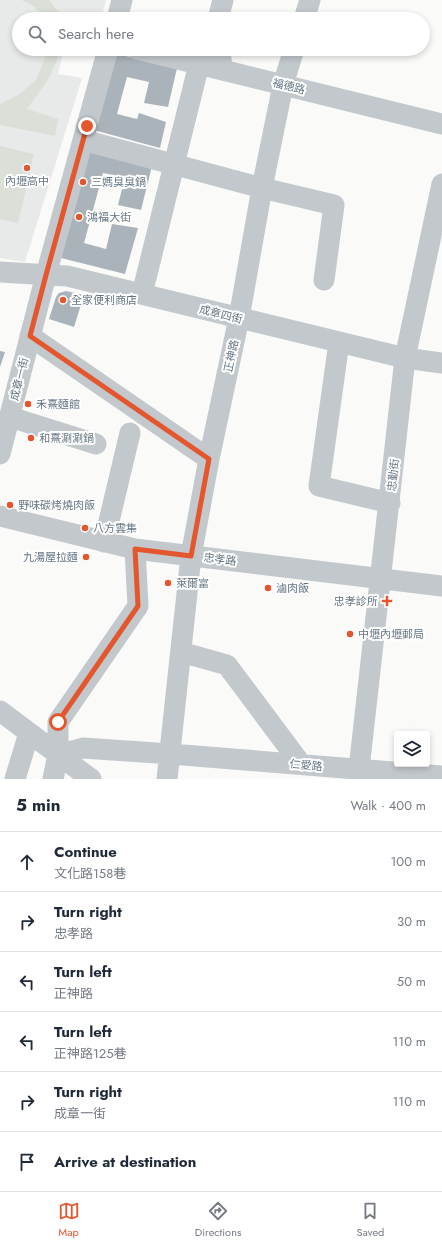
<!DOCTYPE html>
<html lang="en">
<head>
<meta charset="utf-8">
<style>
	:root { --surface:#fff; --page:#f6f6f7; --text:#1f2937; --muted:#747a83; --line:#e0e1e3; --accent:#e4572e }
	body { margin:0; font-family:Jost,"Noto Sans TC",sans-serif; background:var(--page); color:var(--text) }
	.controls { position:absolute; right:12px; bottom:12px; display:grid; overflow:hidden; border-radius:4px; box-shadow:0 2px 6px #0003 }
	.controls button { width:36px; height:36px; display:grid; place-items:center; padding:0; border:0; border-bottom:1px solid var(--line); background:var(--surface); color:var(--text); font:20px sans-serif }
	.stop { position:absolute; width:12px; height:12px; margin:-9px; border:3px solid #e4572e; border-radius:50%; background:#fff }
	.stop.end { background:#e4572e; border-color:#fff; box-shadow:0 1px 4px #0008 }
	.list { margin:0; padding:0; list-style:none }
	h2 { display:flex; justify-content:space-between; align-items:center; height:52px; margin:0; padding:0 16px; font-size:17px }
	h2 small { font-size:13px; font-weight:400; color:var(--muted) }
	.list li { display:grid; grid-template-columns:26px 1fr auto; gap:12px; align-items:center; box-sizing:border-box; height:60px; padding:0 16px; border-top:1px solid var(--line) }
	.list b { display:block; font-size:15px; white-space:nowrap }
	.list p { margin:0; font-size:13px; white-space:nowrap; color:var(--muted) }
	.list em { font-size:13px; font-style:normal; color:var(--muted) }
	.icon { flex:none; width:22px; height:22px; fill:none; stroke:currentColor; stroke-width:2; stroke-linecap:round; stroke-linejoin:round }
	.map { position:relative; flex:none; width:442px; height:779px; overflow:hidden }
	.search { position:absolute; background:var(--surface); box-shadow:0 2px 6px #0003; left:12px; right:12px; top:12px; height:44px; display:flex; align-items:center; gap:10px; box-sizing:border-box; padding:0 14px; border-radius:22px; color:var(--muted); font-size:15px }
	.sheet { height:412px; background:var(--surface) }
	nav { display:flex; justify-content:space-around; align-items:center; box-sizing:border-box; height:56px; border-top:1px solid var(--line); background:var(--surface); font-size:11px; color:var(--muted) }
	nav a { display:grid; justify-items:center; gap:2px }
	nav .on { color:var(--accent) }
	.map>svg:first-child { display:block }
</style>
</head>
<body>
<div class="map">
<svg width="442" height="779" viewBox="0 0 442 779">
	<rect width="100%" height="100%" fill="#fafaf8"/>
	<path fill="#e8e9e9" d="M0 0H106L101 19H19V49H64L58 74 82 78 25 262 0 258Z"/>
	<path fill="#dadfd7" d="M22 0H48L51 2 63 19H44L35 7Z
		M47 49H60V52L49 78 27 109 58 119 55 136 0 125V104L18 95 36 80 47 53Z
		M0 146 34 154 18 223 0 219Z"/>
	<path fill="#aab3b9" d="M113 53 177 68 168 107 144 103 149 82 127 77 117 114 137 119 139 113 166 122 160 148 90 129Z
		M85 149 152 166 141 210 118 205 125 177 103 173 84 243 106 249 112 224 138 228 125 274 57 257Z
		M66 291 84 295 74 327 49 319 56 297 59 293Z
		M0 351 5 352 0 367Z"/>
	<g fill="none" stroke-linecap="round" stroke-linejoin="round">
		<path stroke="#c3c8cc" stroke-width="21" d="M117 19 122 0
			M218 19 223 0
			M304 19 310 0
			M137 49 442 124
			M220 49 222 69
			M83 140 262 188 334 205 324 280
			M0 272 67 276 405 358 442 363
			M142 294 199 64
			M30 336 209 459
			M339 342 319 486 390 503
			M10 417 96 444
			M0 454 46 275 108 49
			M0 516 135 549 442 586
			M104 542 130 433
			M181 652 227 665 301 764
			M0 711 91 779
			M58 755 83 748 171 754 442 776
			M359 769 405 358 442 184
			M15 779 29 733
			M53 779 58 755V722L138 606 135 549
			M167 779 191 556 209 459 239 318 262 188 283 85 294 49"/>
	</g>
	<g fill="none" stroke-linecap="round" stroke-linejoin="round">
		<path stroke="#e4572e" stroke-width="5" d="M58 722 138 606 135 549 191 556 209 459 30 336 46 275 87 126"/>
	</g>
	<g fill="#e4572e" stroke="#fff" stroke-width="1.5">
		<circle cx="27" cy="168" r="4"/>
		<circle cx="83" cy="182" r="4"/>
		<circle cx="79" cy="217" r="4"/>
		<circle cx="63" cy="300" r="4"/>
		<circle cx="28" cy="404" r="4"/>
		<circle cx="31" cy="438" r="4"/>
		<circle cx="10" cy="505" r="4"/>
		<circle cx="85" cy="528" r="4"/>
		<circle cx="86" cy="557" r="4"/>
		<circle cx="168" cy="583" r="4"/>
		<circle cx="268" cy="588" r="4"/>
		<path d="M385 595h4v4h4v4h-4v4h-4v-4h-4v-4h4z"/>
		<circle cx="350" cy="634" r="4"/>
	</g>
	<g text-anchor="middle" stroke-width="4" stroke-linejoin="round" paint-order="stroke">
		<g font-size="11" fill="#657683" stroke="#fff">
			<text transform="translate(289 86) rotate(14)" y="4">福德路</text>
			<text transform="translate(221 314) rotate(14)" y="4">成章四街</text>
			<text transform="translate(231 356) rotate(-78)" y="4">正神路</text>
			<text transform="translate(19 379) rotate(-76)" y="4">成章一街</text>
			<text transform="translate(393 475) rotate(-84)" y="4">忠勤街</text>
			<text transform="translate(220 559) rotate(7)" y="4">忠孝路</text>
			<text transform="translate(306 765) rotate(5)" y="4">仁愛路</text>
		</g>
		<g font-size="11" fill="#657683" stroke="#fff" text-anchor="start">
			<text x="27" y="185" text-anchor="middle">內壢高中</text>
			<text x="91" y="186">三媽臭臭鍋</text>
			<text x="87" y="221">鴻福大街</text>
			<text x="71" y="304">全家便利商店</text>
			<text x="36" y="408">禾熹麵館</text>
			<text x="39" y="442">和熹涮涮鍋</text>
			<text x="18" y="509">野味碳烤燒肉飯</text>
			<text x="93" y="532">八方雲集</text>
			<text x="78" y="561" text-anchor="end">九湯屋拉麵</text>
			<text x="176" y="587">萊爾富</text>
			<text x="276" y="592">滷肉飯</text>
			<text x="378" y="605" text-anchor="end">忠孝診所</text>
			<text x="358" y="638">中壢內壢郵局</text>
		</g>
	</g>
</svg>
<div class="controls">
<button><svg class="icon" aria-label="layers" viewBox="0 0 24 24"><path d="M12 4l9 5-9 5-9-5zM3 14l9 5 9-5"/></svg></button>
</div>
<div class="stop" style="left:58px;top:722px"></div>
<div class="stop end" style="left:87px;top:126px"></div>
<div class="search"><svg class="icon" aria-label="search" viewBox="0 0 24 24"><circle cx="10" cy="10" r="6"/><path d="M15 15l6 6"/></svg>Search here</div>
</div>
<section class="sheet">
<h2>5 min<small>Walk · 400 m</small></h2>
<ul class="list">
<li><svg class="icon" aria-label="ahead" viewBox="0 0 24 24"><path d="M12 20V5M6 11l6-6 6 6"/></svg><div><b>Continue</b><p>文化路158巷</p></div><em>100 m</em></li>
<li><svg class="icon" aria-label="right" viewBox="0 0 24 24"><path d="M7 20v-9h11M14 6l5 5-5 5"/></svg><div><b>Turn right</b><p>忠孝路</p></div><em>30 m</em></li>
<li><svg class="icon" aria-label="left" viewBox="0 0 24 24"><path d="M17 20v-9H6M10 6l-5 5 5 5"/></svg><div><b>Turn left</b><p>正神路</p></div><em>50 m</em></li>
<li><svg class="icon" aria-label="left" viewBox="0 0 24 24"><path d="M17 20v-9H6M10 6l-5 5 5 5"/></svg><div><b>Turn left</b><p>正神路125巷</p></div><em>110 m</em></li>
<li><svg class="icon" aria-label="right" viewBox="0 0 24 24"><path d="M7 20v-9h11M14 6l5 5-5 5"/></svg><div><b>Turn right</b><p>成章一街</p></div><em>110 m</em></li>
<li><svg class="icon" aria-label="arrive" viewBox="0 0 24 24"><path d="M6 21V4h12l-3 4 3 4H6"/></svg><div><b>Arrive at destination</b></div></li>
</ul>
</section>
<nav>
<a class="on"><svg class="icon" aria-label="map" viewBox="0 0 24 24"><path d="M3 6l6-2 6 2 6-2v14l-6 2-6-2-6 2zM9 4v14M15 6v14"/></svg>Map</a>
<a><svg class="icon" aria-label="directions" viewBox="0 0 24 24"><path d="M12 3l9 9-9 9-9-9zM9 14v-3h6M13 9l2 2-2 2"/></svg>Directions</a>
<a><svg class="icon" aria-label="saved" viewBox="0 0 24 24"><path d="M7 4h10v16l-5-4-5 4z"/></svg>Saved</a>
</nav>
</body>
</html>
